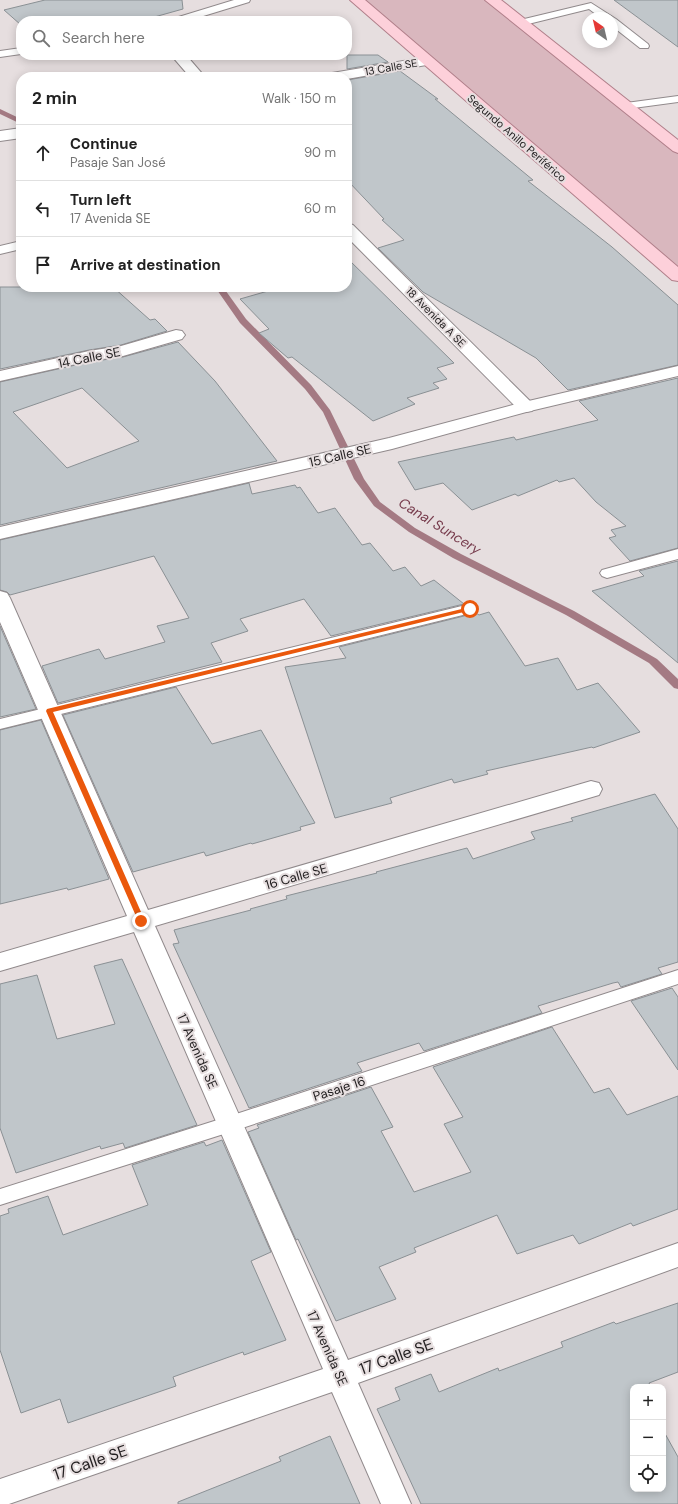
<!DOCTYPE html>
<html lang="en">
<head>
<meta charset="utf-8">
<style>
	:root { --surface:#fff; --page:#f2f2f2; --text:#222; --muted:#767676; --line:#e0e0e0 }
	body { margin:0; font-family:"DM Sans",sans-serif; background:var(--page); color:var(--text) }
	.controls { position:absolute; right:12px; bottom:12px; display:grid; overflow:hidden; border-radius:8px; box-shadow:0 2px 10px #0003 }
	.controls button { width:36px; height:36px; display:grid; place-items:center; padding:0; border:0; border-bottom:1px solid var(--line); background:var(--surface); color:var(--text); font:20px sans-serif }
	.compass { position:absolute; left:582px; top:12px; width:36px; height:36px; border-radius:50%; background:var(--surface); box-shadow:0 2px 10px #0003; rotate:326deg }
	.stop { position:absolute; width:12px; height:12px; margin:-9px; border:3px solid #ea580c; border-radius:50%; background:#fff }
	.stop.end { background:#ea580c; border-color:#fff; box-shadow:0 1px 4px #0008 }
	.list { margin:0; padding:0; list-style:none }
	h2 { display:flex; justify-content:space-between; align-items:center; height:52px; margin:0; padding:0 16px; font-size:17px }
	h2 small { font-size:13px; font-weight:400; color:var(--muted) }
	.list li { display:grid; grid-template-columns:26px 1fr auto; gap:12px; align-items:center; box-sizing:border-box; height:56px; padding:0 16px; border-top:1px solid var(--line) }
	.list b { display:block; font-size:15px; white-space:nowrap }
	.list p { margin:0; font-size:13px; white-space:nowrap; color:var(--muted) }
	.list em { font-size:13px; font-style:normal; color:var(--muted) }
	.icon { flex:none; width:22px; height:22px; fill:none; stroke:currentColor; stroke-width:2; stroke-linecap:round; stroke-linejoin:round }
	.map { position:relative; flex:none; width:678px; height:1504px; overflow:hidden }
	.search { position:absolute; background:var(--surface); box-shadow:0 2px 10px #0003; left:16px; top:16px; width:336px; height:44px; display:flex; align-items:center; gap:10px; box-sizing:border-box; padding:0 14px; border-radius:16px; color:var(--muted); font-size:15px }
	.panel { position:absolute; background:var(--surface); box-shadow:0 2px 10px #0003; left:16px; top:72px; width:336px; height:220px; border-radius:16px }
	.map>svg:first-child { display:block }
</style>
</head>
<body>
<div class="map">
<svg width="678" height="1504" viewBox="0 0 678 1504">
	<rect width="100%" height="100%" fill="#e6dedf"/>
	<path fill="#d9b7be" d="M360 0H491L678 148V276Z"/>
	<g fill="none" stroke-linecap="round" stroke-linejoin="round">
		<path fill="#a47a83" fill-rule="evenodd" d="M0 109 21 119V124L0 114Z
			M215 287H223L246 319 311 385 330 410 364 479 380 502 415 528 461 554 574 611 657 659 678 679V689L674 688 649 663 566 615 453 558 409 532 374 506 354 479 323 412 305 389 240 323Z"/>
	</g>
	<path fill="#c0c6ca" stroke="#8a9094" fill-rule="evenodd" d="M45 0H182L183 9 140 21H21V25L4 10Z
		M614 0H678V47Z
		M347 55H378L388 62 347 69Z
		M400 71 438 99H435L533 180 528 181 612 247 678 305V365L568 390 536 358 423 292 378 248 404 240 382 220 384 219 347 180V80Z
		M347 258 454 363 437 368 447 379 433 383 439 388 407 398 415 404 373 421 292 357 288 358 259 333 269 329 240 299 282 287H347Z
		M0 287H113L150 320 155 319 167 331 121 345 89 350 0 369Z
		M178 342 215 381 277 461 0 525V382L89 362 123 357ZM82 388 139 441 67 468 13 412Z
		M678 378V548L630 561 609 538 616 536 611 530 626 526 596 502 574 478 559 482 557 480 518 496 515 494 472 510 443 483 415 490 398 462 514 437 516 440 598 420 579 401Z
		M249 483 252 494 295 485 297 488 300 487 318 513 335 508 362 545 370 543 393 571 405 567 421 586 434 580 464 604 331 636 304 599 240 619 248 631 211 643 222 662 58 703 42 666 99 649 105 659 165 642 157 626 189 618 154 556 10 595 7 592 0 590V540Z
		M678 561V663L592 591 644 576 639 571Z
		M489 612 525 666 558 658 577 690 598 683 640 732 593 748 592 747 486 771 488 774 454 783 452 779 390 798 392 803 335 818 285 667 346 658 339 647 476 613 479 615Z
		M0 626 36 709 0 717Z
		M176 687 212 744 261 730 315 823 300 827 301 830 252 844 251 843 206 856 204 852 133 872 63 715Z
		M41 720 109 879 68 890 67 888 0 904V730Z
		M655 794 678 829V962L658 968 662 974 621 987 618 982 613 983 538 1006 542 1013 424 1051 419 1043 357 1063 362 1071 249 1108 173 944 179 943 174 930 251 910 250 909 287 899 286 896 377 873 376 872 467 848 473 859 535 839 531 832 573 821 571 818Z
		M122 959 197 1125 125 1148 123 1143 101 1149 100 1146 16 1173 0 1128V984L37 975 57 1039 115 1024 94 966Z
		M672 988 678 997V1070L631 1001Z
		M552 1027 594 1093 609 1088 627 1115 678 1096V1209L633 1226 631 1223 579 1244 573 1235 517 1254 497 1215 414 1248 416 1252 379 1267 396 1299 336 1321 298 1239 296 1240 248 1132 259 1128 257 1125 371 1087 393 1127 381 1131 414 1192 471 1172 444 1124 463 1117 433 1067Z
		M222 1140 271 1252 251 1261 286 1340 244 1355 243 1352 173 1377 176 1386 68 1423 60 1399 21 1413 0 1350V1216L9 1213 8 1209 48 1196 63 1235 148 1205 132 1165 204 1142 206 1146Z
		M678 1303V1372L649 1383 651 1387H633V1489H663V1430L678 1457V1504H421L377 1409 400 1400 395 1388 431 1374 439 1392 498 1368 499 1371 563 1347 561 1342 614 1322 616 1324Z
		M330 1436 360 1504H178V1502L281 1461 279 1457Z"/>
	<g fill="none" stroke-linecap="round" stroke-linejoin="round">
		<defs>
			<path id="service" d="M234 0H250L249 2 187 21H171L172 19Z
				M591 3 616 19 648 44 649 46 648 48H640L612 26V18H601L589 9 520 26 515 23 516 21Z
				M21 48V54L0 57V51Z
				M678 96V102L626 109 621 106 626 103Z
				M21 241V249L0 254V246Z
				M678 549V559L607 578 602 576 600 573 602 570Z
				M470 604 475 606 477 609 475 612 0 729V719Z
				M678 970V984L230 1132 0 1205V1189L230 1116Z"/>
			<path id="minor" d="M171 55H186L205 77H190Z
				M427 57 432 58 434 61 432 64 347 79V77H325L327 74 332 73Z
				M21 128V138L0 141V131Z
				M347 223 353 225 532 403 535 407 532 411 526 412 520 411 347 237Z
				M176 330 182 331 185 335 182 339 123 356 89 361 0 381V371L89 351 121 346Z
				M0 591 7 593 10 598 148 910 591 781 599 783 602 789 599 795 155 926 348 1360 678 1243V1267L358 1383 411 1504H381L332 1392 9 1504H0V1479L323 1369 134 932 0 971V953L127 916 0 622Z"/>
			<path id="tertiary" d="M678 366V376L530 411 392 449 0 539V527L389 438 520 403Z"/>
			<path id="primary" d="M350 0H365L678 267V281L672 280Z
				M485 0H501L678 140V153L673 151Z"/>
		</defs>
		<use href="#service" stroke="#918a8c" stroke-width="2"/>
		<use href="#minor" stroke="#918a8c" stroke-width="2"/>
		<use href="#tertiary" stroke="#918a8c" stroke-width="2"/>
		<use href="#primary" stroke="#b07f8a" stroke-width="2"/>
		<use href="#service" fill="#fff" fill-rule="evenodd"/>
		<use href="#minor" fill="#fff" fill-rule="evenodd"/>
		<use href="#tertiary" fill="#fff" fill-rule="evenodd"/>
		<use href="#primary" fill="#fdd0da" fill-rule="evenodd"/>
	</g>
	<path fill="#ea580c" d="M470 607H472V610L53 712 145 921 144 923H139L46 711 47 709Z"/>
	<g text-anchor="middle" stroke-width="4" stroke-linejoin="round" paint-order="stroke">
		<g font-size="11" fill="#242122" stroke="#e6dedf">
			<text transform="translate(391 67) rotate(-10)" y="4">13 Calle SE</text>
			<text transform="translate(517 138) rotate(41)" y="4">Segundo Anillo Periférico</text>
			<text transform="translate(436 317) rotate(45)" y="4">18 Avenida A SE</text>
		</g>
		<g font-size="13" fill="#242122" stroke="#e6dedf">
			<text transform="translate(89 357) rotate(-11)" y="5">14 Calle SE</text>
			<text transform="translate(340 455) rotate(-13)" y="5">15 Calle SE</text>
			<text transform="translate(296 876) rotate(-16)" y="5">16 Calle SE</text>
			<text transform="translate(198 1051) rotate(66)" y="5">17 Avenida SE</text>
			<text transform="translate(339 1088) rotate(-18)" y="5">Pasaje 16</text>
			<text transform="translate(328 1348) rotate(66)" y="5">17 Avenida SE</text>
		</g>
		<g font-size="14" font-style="italic" fill="#763b4c" stroke="#e6dedf">
			<text transform="translate(440 526) rotate(32)" y="5">Canal Suncery</text>
		</g>
		<g font-size="16" fill="#242122" stroke="#e6dedf">
			<text transform="translate(396 1356) rotate(-20)" y="6">17 Calle SE</text>
			<text transform="translate(90 1462) rotate(-19)" y="6">17 Calle SE</text>
		</g>
	</g>
</svg>
<div class="controls">
<button>+</button>
<button>−</button>
<button><svg class="icon" aria-label="locate" viewBox="0 0 24 24"><circle cx="12" cy="12" r="6"/><path d="M12 2v4M12 18v4M2 12h4M18 12h4"/></svg></button>
</div>
<svg class="compass" viewBox="-18 -18 36 36"><path d="M0-13l5 13h-10z" fill="#e53935"/><path d="M0 13l5-13h-10z" fill="#767676"/></svg>
<div class="stop" style="left:470px;top:609px"></div>
<div class="stop end" style="left:141px;top:921px"></div>
<div class="search"><svg class="icon" aria-label="search" viewBox="0 0 24 24"><circle cx="10" cy="10" r="6"/><path d="M15 15l6 6"/></svg>Search here</div>
<section class="panel">
<h2>2 min<small>Walk · 150 m</small></h2>
<ul class="list">
<li><svg class="icon" aria-label="ahead" viewBox="0 0 24 24"><path d="M12 20V5M6 11l6-6 6 6"/></svg><div><b>Continue</b><p>Pasaje San José</p></div><em>90 m</em></li>
<li><svg class="icon" aria-label="left" viewBox="0 0 24 24"><path d="M17 20v-9H6M10 6l-5 5 5 5"/></svg><div><b>Turn left</b><p>17 Avenida SE</p></div><em>60 m</em></li>
<li><svg class="icon" aria-label="arrive" viewBox="0 0 24 24"><path d="M6 21V4h12l-3 4 3 4H6"/></svg><div><b>Arrive at destination</b></div></li>
</ul>
</section>
</div>
</body>
</html>
